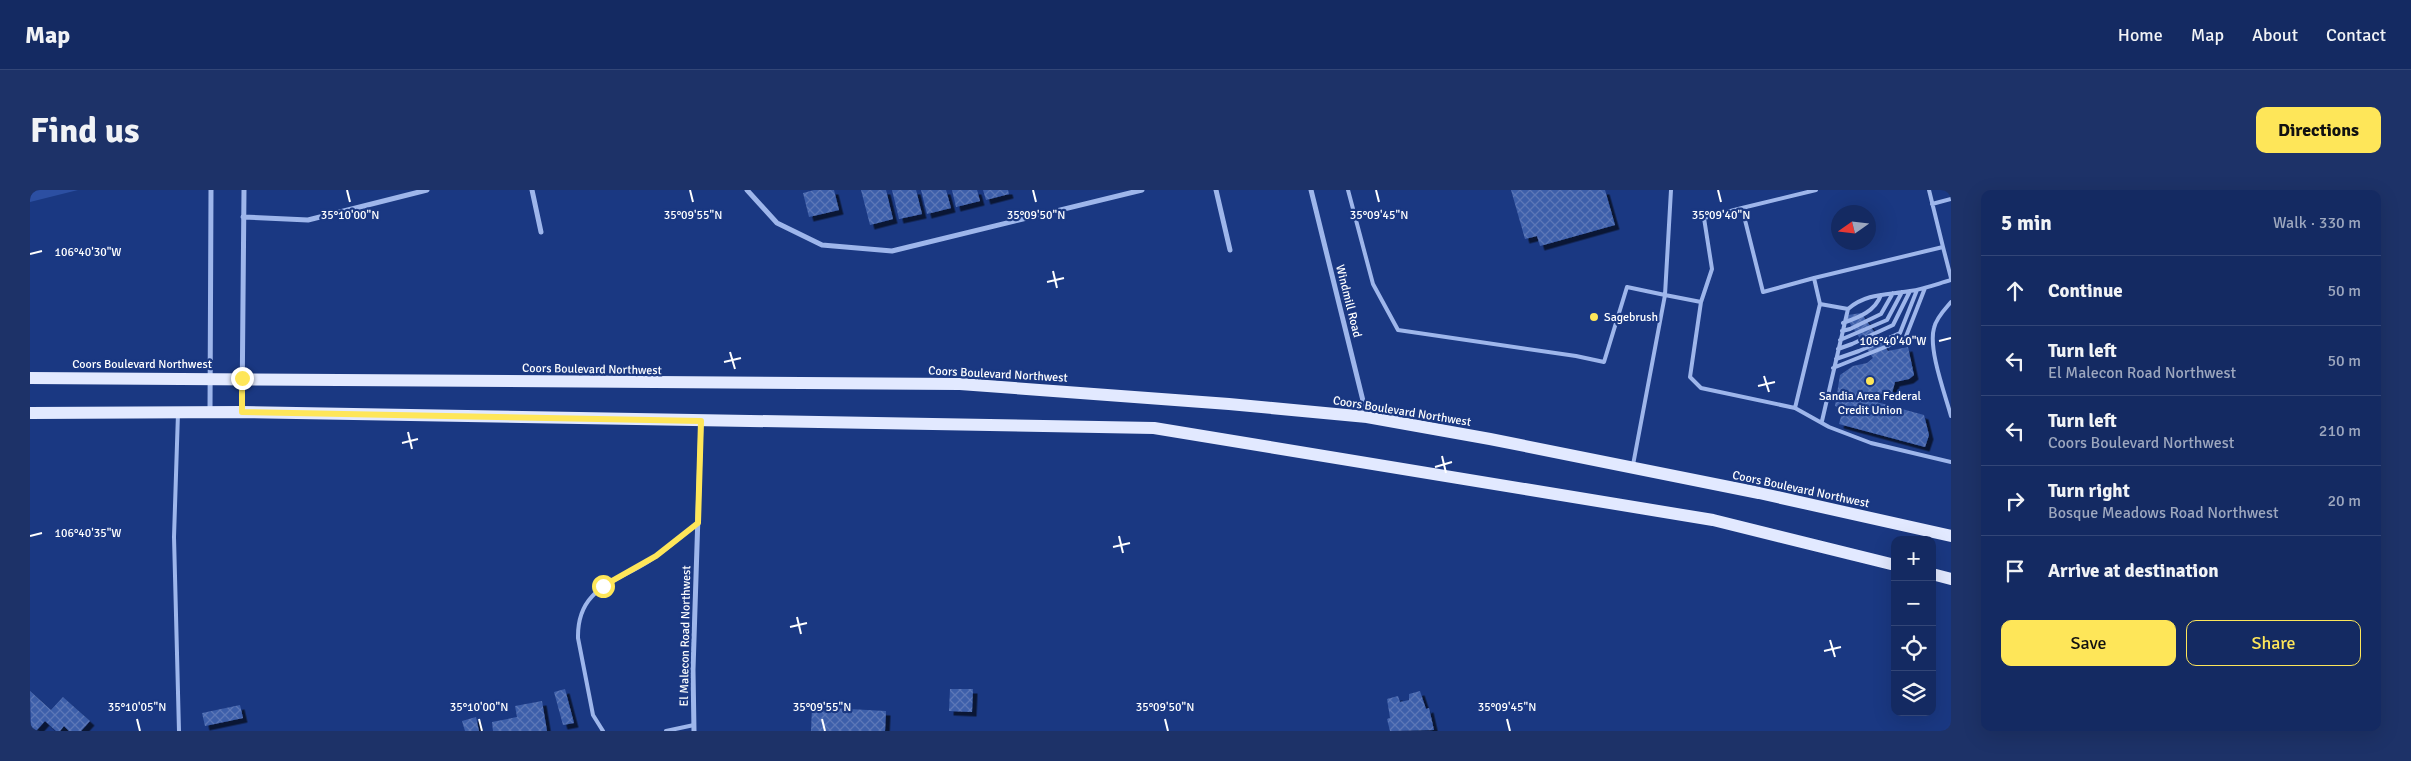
<!DOCTYPE html>
<html lang="en">
<head>
<meta charset="utf-8">
<style>
	:root { --surface:#142a62; --page:#1d3268; --text:#f1f3f6; --muted:#9da7be; --line:#334677; --accent:#fee659 }
	body { margin:0; font-family:Signika,sans-serif; background:var(--page); color:var(--text) }
	.controls { position:absolute; right:15px; bottom:15px; display:grid; overflow:hidden; border-radius:10px; box-shadow:0 5px 20px #0002 }
	.controls button { width:45px; height:45px; display:grid; place-items:center; padding:0; border:0; border-bottom:1px solid var(--line); background:var(--surface); color:var(--text); font:25px sans-serif }
	.compass { position:absolute; left:1801px; top:15px; width:45px; height:45px; border-radius:50%; background:var(--surface); box-shadow:0 5px 20px #0002; rotate:256deg }
	.stop { position:absolute; width:15px; height:15px; margin:-11px; border:4px solid #fee659; border-radius:50%; background:#fff }
	.stop.end { background:#fee659; border-color:#fff; box-shadow:0 1px 5px #0008 }
	.list { margin:0; padding:0; list-style:none }
	h2 { display:flex; justify-content:space-between; align-items:center; height:65px; margin:0; padding:0 20px; font-size:21px }
	h2 small { font-size:16px; font-weight:400; color:var(--muted) }
	.list li { display:grid; grid-template-columns:32px 1fr auto; gap:15px; align-items:center; box-sizing:border-box; height:70px; padding:0 20px; border-top:1px solid var(--line) }
	.list b { display:block; font-size:19px; white-space:nowrap }
	.list p { margin:0; font-size:16px; white-space:nowrap; color:var(--muted) }
	.list em { font-size:16px; font-style:normal; color:var(--muted) }
	.actions { display:flex; gap:10px; padding:15px 20px }
	.actions a { flex:1; padding:11px 0; border:1px solid var(--accent); border-radius:10px; text-align:center; font-size:18px; color:var(--accent) }
	.actions .main { background:var(--accent); color:#111 }
	.icon { flex:none; width:28px; height:28px; fill:none; stroke:currentColor; stroke-width:2; stroke-linecap:round; stroke-linejoin:round }
	.map { position:relative; flex:none; width:1921px; height:541px; overflow:hidden; border-radius:10px }
	header { display:flex; align-items:center; gap:30px; box-sizing:border-box; height:70px; padding:0 25px; background:var(--surface); border-bottom:1px solid var(--line) }
	header strong { font-size:24px }
	nav { display:flex; gap:28px; margin-inline-start:auto; font-size:18px }
	.intro { display:flex; align-items:center; justify-content:space-between; box-sizing:border-box; height:120px; padding:0 30px }
	h1 { margin:0; font-size:35px }
	.button { padding:12px 22px; border-radius:10px; background:var(--accent); color:#111; font-size:18px; font-weight:700 }
	main { display:flex; gap:30px; padding:0 30px }
	aside { flex:1; background:var(--surface); border-radius:10px; box-shadow:0 5px 20px #0002 }
	.map>svg:first-child { display:block }
</style>
</head>
<body>
<header>
<strong>Map</strong>
<nav><a>Home</a><a>Map</a><a>About</a><a>Contact</a></nav>
</header>
<div class="intro"><h1>Find us</h1><a class="button">Directions</a></div>
<main>
<div class="map">
<svg width="1921" height="541" viewBox="0 0 1921 541">
	<defs>
		<pattern id="building-cross-hatch" width="8" height="8" patternUnits="userSpaceOnUse" patternTransform="scale(1.25)"><rect width="8" height="8" fill="#3e5faa"/><path d="M0 0l8 8M0 8l8-8" fill="none" stroke="#5b77b7"/></pattern>
		<filter id="shadow"><feDropShadow dx="4.5" dy="4.5" stdDeviation="0" flood-color="#0009"/></filter>
	</defs>
	<rect width="100%" height="100%" fill="#1a3882"/>
	<path fill="#2c4fa2" d="M0 0H48L0 12Z"/>
	<path fill="url(#building-cross-hatch)" filter="url(#shadow)" d="M784 0H804L809 20 779 27 773 3Z
		M831 0H856L863 29 840 35Z
		M862 0H886L892 24 869 29Z
		M891 0H916L921 18 897 24Z
		M922 0H947L950 11 926 17Z
		M953 0H978L979 4 956 10Z
		M1481 0H1575L1585 35 1510 56 1507 46 1495 49Z
		M1831 123 1858 161 1878 157 1884 185 1879 189 1865 192 1861 207 1852 204 1839 210 1894 225 1899 245 1895 257 1809 234 1813 219 1805 216 1810 185 1823 176 1837 173 1843 168 1817 129 1818 125Z
		M535 499 544 533 533 535 524 502Z
		M920 499H943L942 522 919 521Z
		M0 501 21 520 33 507 60 531 51 541H39L34 536 30 541H26L15 531 6 541H1Z
		M1390 501 1396 519 1399 518 1404 540 1360 541 1357 529 1360 528 1357 509 1368 506 1370 512 1379 510V504Z
		M512 511 517 541H463L462 532 487 527 485 516Z
		M210 515 213 528 175 536 172 523Z
		M782 517 856 521 855 541H781Z
		M446 527 449 541H435L432 531Z"/>
	<g fill="none" stroke-linecap="round" stroke-linejoin="round">
		<path stroke="#9eb6eb" stroke-width="4" d="M1318 0 1343 94 1368 140 1546 166 1574 172 1597 97 1635 105 1603 275
			M1641 0 1635 105 1671 112 1660 187 1671 198 1765 218 1790 114 1784 88 1733 102 1712 18 1674 28 1682 79 1671 112
			M1902 14 1921 9
			M1712 18 1786 0
			M1913 57 1921 88
			M1784 88 1913 57 1899 0
			M1921 112C1915 119 1906 128 1904 138 1898 159 1915 204 1921 226
			M1790 114 1818 119
			M1813 133C1830 127 1845 121 1851 105
			M1812 141 1820 139 1851 124 1863 103
			M1810 150 1857 130 1872 102
			M1808 159 1822 154 1863 135 1880 101
			M1806 169 1829 161 1870 143 1887 100
			M1803 178 1875 149 1895 98
			M1765 218 1799 237 1841 253 1921 272
			M148 223 144 347 149 541
			M1792 231 1818 119C1836 103 1858 105 1880 101 1894 99 1907 94 1921 90
			M573 541 563 525 548 448C547 398 585 393 619 371 636 360 652 346 668 333
			M636 541 664 535"/>
		<path stroke="#9eb6eb" stroke-width="5" d="M502 0 511 42
			M717 0 747 33 792 55 862 61 1112 0
			M1186 0 1200 60
			M1281 0 1337 227
			M213 27 278 30 397 0
			M212 221 214 0
			M180 222 181 0
			M664 541 663 480 671 232"/>
		<path stroke="#e2e9ff" stroke-width="12" d="M0 188 930 194 1199 214 1337 227 1460 249 1729 303 1921 346
			M0 223 212 222 1124 238 1683 330 1865 375
			M1902 384 1921 389"/>
	</g>
	<g fill="none" stroke-linecap="round" stroke-linejoin="round">
		<path stroke="#fee659" stroke-width="6" d="M212 188V222L671 231 668 333 626 366 573 396"/>
	</g>
	<path fill="none" stroke="#fff" stroke-width="2" d="M317 0 320 12M660 0 663 12M1003 0 1006 12M1346 0 1349 12M1688 0 1691 12M0 64 12 61M1023 81 1027 98M1017 92 1034 88M1909 151 1921 148M700 162 705 179M694 172 711 168M1734 186 1739 202M1728 196 1745 192M378 242 382 259M372 253 388 249M1412 266 1416 283M1405 277 1422 272M0 346 12 343M1089 346 1093 363M1083 357 1100 353M767 427 771 444M760 437 777 433M1800 450 1805 467M1794 461 1811 457M107 529 110 541M449 529 452 541M792 529 795 541M1135 529 1138 541M1477 529 1480 541"/>
	<g fill="#fee659" stroke="#1a3882" stroke-width="2">
		<circle cx="1564" cy="127" r="5"/>
		<circle cx="1840" cy="191" r="5"/>
	</g>
	<g text-anchor="middle" stroke-width="4.5" stroke-linejoin="round" paint-order="stroke">
		<g font-size="12" fill="#fff" stroke="#1a3882">
			<text transform="translate(1319 111) rotate(76)" y="4">Windmill Road</text>
			<text x="112" y="178">Coors Boulevard Northwest</text>
			<text transform="translate(562 179) rotate(1)" y="4">Coors Boulevard Northwest</text>
			<text transform="translate(968 184) rotate(3)" y="4">Coors Boulevard Northwest</text>
			<text transform="translate(1372 221) rotate(9)" y="4">Coors Boulevard Northwest</text>
			<text transform="translate(1771 299) rotate(12)" y="4">Coors Boulevard Northwest</text>
			<text transform="translate(655 446) rotate(-89)" y="4">El Malecon Road Northwest</text>
		</g>
		<g font-size="12" fill="#fff" stroke="#1a3882" text-anchor="start">
			<text x="1574" y="131">Sagebrush</text>
			<text x="1840" y="210" text-anchor="middle">Sandia Area Federal<tspan x="1840" dy="14">Credit Union</tspan></text>
		</g>
	</g>
	<g font-size="12" text-anchor="middle" fill="#fff" stroke="#1a3882" stroke-width="4.5" stroke-linejoin="round" paint-order="stroke">
		<text x="320" y="29">35°10'00"N</text>
		<text x="663" y="29">35°09'55"N</text>
		<text x="1006" y="29">35°09'50"N</text>
		<text x="1349" y="29">35°09'45"N</text>
		<text x="1691" y="29">35°09'40"N</text>
		<text x="58" y="66">106°40'30"W</text>
		<text x="1863" y="155">106°40'40"W</text>
		<text x="58" y="347">106°40'35"W</text>
		<text x="107" y="521">35°10'05"N</text>
		<text x="449" y="521">35°10'00"N</text>
		<text x="792" y="521">35°09'55"N</text>
		<text x="1135" y="521">35°09'50"N</text>
		<text x="1477" y="521">35°09'45"N</text>
	</g>
</svg>
<div class="controls">
<button>+</button>
<button>−</button>
<button><svg class="icon" aria-label="locate" viewBox="0 0 24 24"><circle cx="12" cy="12" r="6"/><path d="M12 2v4M12 18v4M2 12h4M18 12h4"/></svg></button>
<button><svg class="icon" aria-label="layers" viewBox="0 0 24 24"><path d="M12 4l9 5-9 5-9-5zM3 14l9 5 9-5"/></svg></button>
</div>
<svg class="compass" viewBox="-18 -18 36 36"><path d="M0-13l5 13h-10z" fill="#e53935"/><path d="M0 13l5-13h-10z" fill="#9da7be"/></svg>
<div class="stop" style="left:573px;top:396px"></div>
<div class="stop end" style="left:212px;top:188px"></div>
</div>
<aside>
<h2>5 min<small>Walk · 330 m</small></h2>
<ul class="list">
<li><svg class="icon" aria-label="ahead" viewBox="0 0 24 24"><path d="M12 20V5M6 11l6-6 6 6"/></svg><div><b>Continue</b></div><em>50 m</em></li>
<li><svg class="icon" aria-label="left" viewBox="0 0 24 24"><path d="M17 20v-9H6M10 6l-5 5 5 5"/></svg><div><b>Turn left</b><p>El Malecon Road Northwest</p></div><em>50 m</em></li>
<li><svg class="icon" aria-label="left" viewBox="0 0 24 24"><path d="M17 20v-9H6M10 6l-5 5 5 5"/></svg><div><b>Turn left</b><p>Coors Boulevard Northwest</p></div><em>210 m</em></li>
<li><svg class="icon" aria-label="right" viewBox="0 0 24 24"><path d="M7 20v-9h11M14 6l5 5-5 5"/></svg><div><b>Turn right</b><p>Bosque Meadows Road Northwest</p></div><em>20 m</em></li>
<li><svg class="icon" aria-label="arrive" viewBox="0 0 24 24"><path d="M6 21V4h12l-3 4 3 4H6"/></svg><div><b>Arrive at destination</b></div></li>
</ul>
<div class="actions"><a class="main">Save</a><a>Share</a></div>
</aside>
</main>
</body>
</html>
